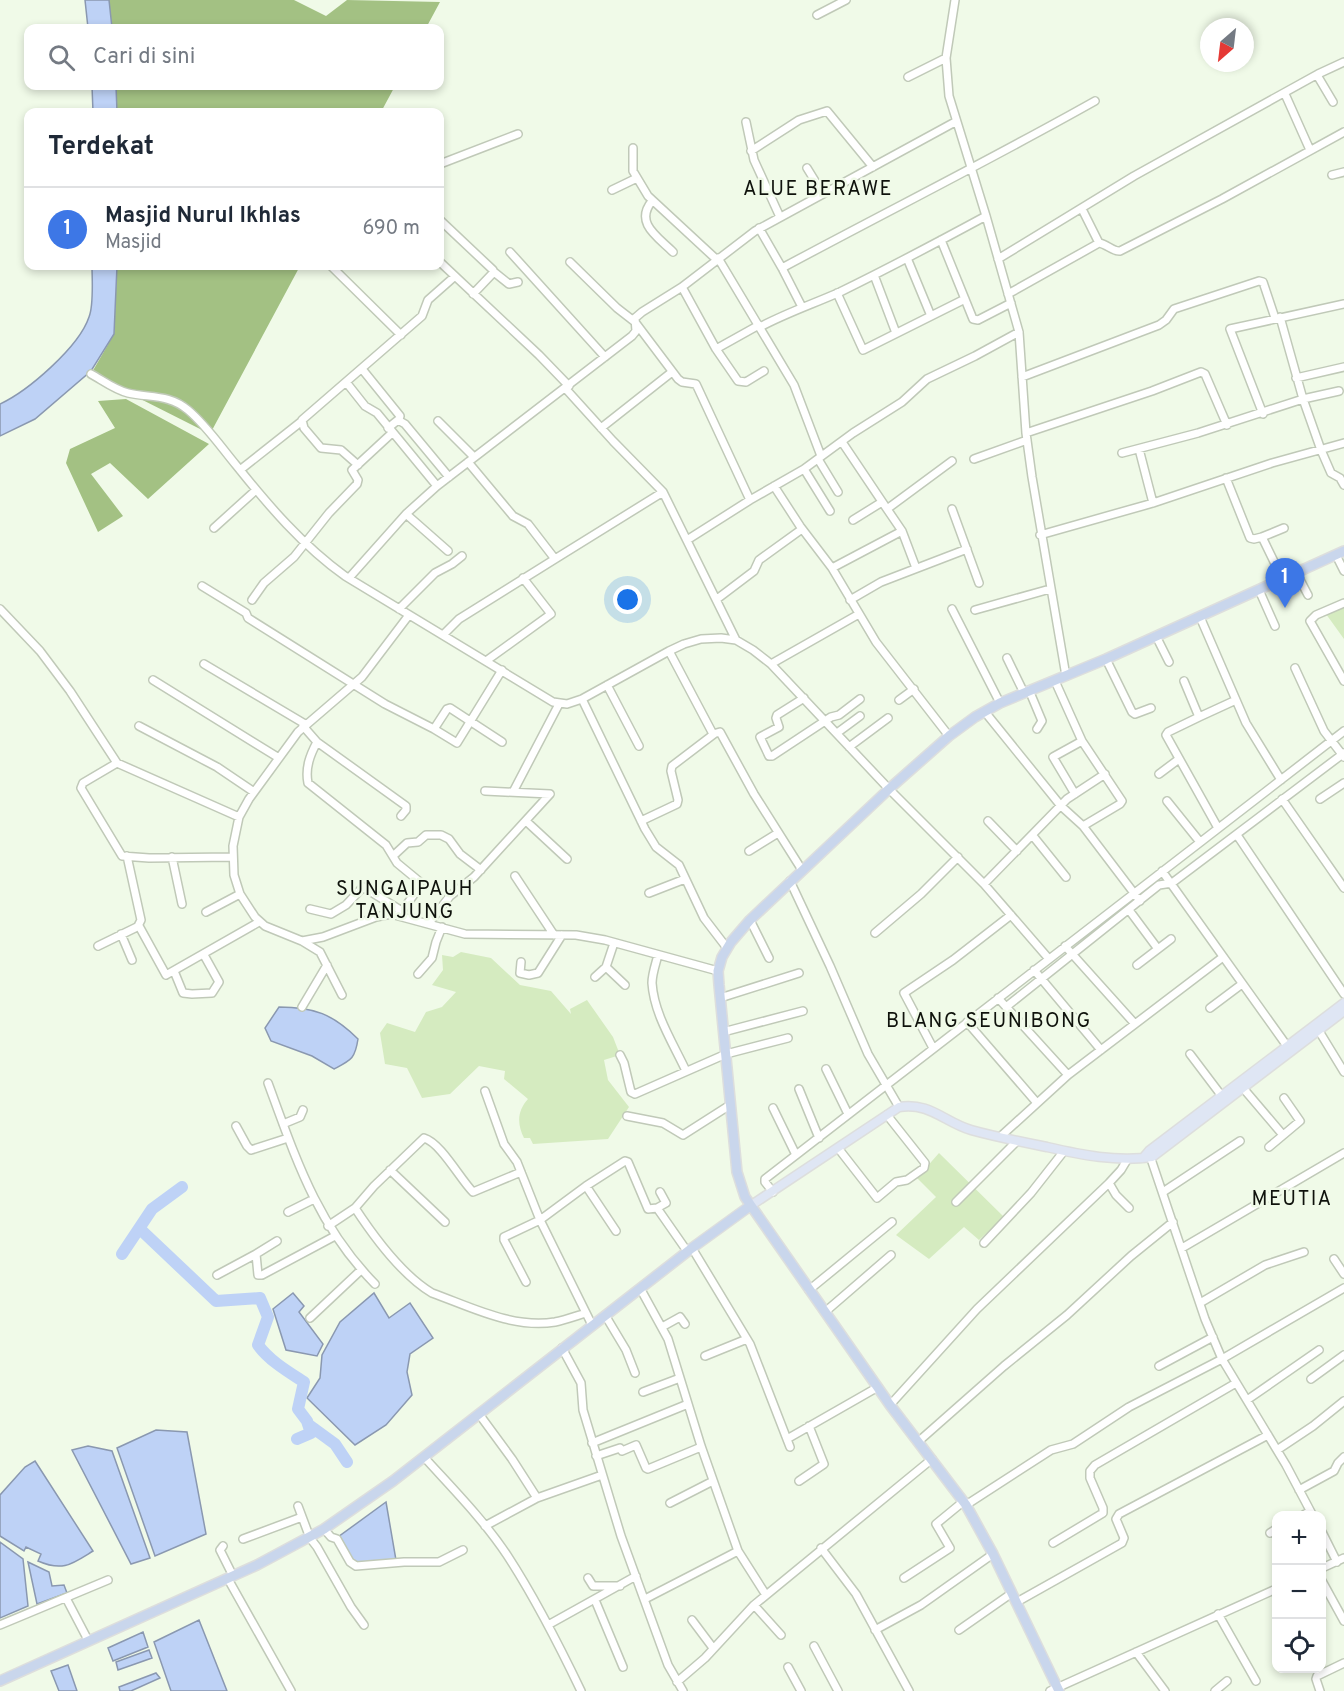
<!DOCTYPE html>
<html lang="id">
<head>
<meta charset="utf-8">
<style>
	:root { --surface:#fff; --page:#f6f6f7; --text:#1f2937; --muted:#747a83; --line:#e0e1e3; --accent:#3d77e6 }
	body { margin:0; font-family:Overpass,sans-serif; background:var(--page); color:var(--text) }
	.controls { position:absolute; right:18px; bottom:18px; display:grid; overflow:hidden; border-radius:12px; box-shadow:0 3px 9px #0003 }
	.controls button { width:54px; height:54px; display:grid; place-items:center; padding:0; border:0; border-bottom:2px solid var(--line); background:var(--surface); color:var(--text); font:30px sans-serif }
	.compass { position:absolute; left:1200px; top:18px; width:54px; height:54px; border-radius:50%; background:var(--surface); box-shadow:0 3px 9px #0003; rotate:208deg }
	.you { position:absolute; left:628px; top:600px; width:21px; height:21px; margin:-15px; border:4px solid #fff; border-radius:50%; background:#1a73e8; box-shadow:0 0 0 9px #1a73e833 }
	.badge { display:grid; place-items:center; width:39px; height:39px; border-radius:50%; background:var(--accent); color:#fff; font-size:20px; font-weight:700 }
	.pin { position:absolute; translate:-50% -50px; filter:drop-shadow(0 2px 3px #0008) }
	.pin::after { content:''; position:absolute; top:32px; width:21px; height:18px; background:inherit; clip-path:polygon(0 0,100% 0,50% 100%) }
	.list { margin:0; padding:0; list-style:none }
	h2 { display:flex; justify-content:space-between; align-items:center; height:78px; margin:0; padding:0 24px; font-size:26px }
	h2 small { font-size:20px; font-weight:400; color:var(--muted) }
	.list li { display:grid; grid-template-columns:39px 1fr auto; gap:18px; align-items:center; box-sizing:border-box; height:84px; padding:0 24px; border-top:2px solid var(--line) }
	.list b { display:block; font-size:22px; white-space:nowrap }
	.list p { margin:0; font-size:20px; white-space:nowrap; color:var(--muted) }
	.list em { font-size:20px; font-style:normal; color:var(--muted) }
	.icon { flex:none; width:33px; height:33px; fill:none; stroke:currentColor; stroke-width:2; stroke-linecap:round; stroke-linejoin:round }
	.map { position:relative; flex:none; width:1344px; height:1691px; overflow:hidden }
	.search { position:absolute; background:var(--surface); box-shadow:0 3px 9px #0003; left:24px; top:24px; width:420px; height:66px; display:flex; align-items:center; gap:15px; box-sizing:border-box; padding:0 21px; border-radius:12px; color:var(--muted); font-size:22px }
	.panel { position:absolute; background:var(--surface); box-shadow:0 3px 9px #0003; left:24px; top:108px; width:420px; height:162px; border-radius:12px }
	.map>svg:first-child { display:block }
</style>
</head>
<body>
<div class="map">
<svg width="1344" height="1691" viewBox="0 0 1344 1691">
	<rect width="100%" height="100%" fill="#f0fae8"/>
	<path fill="#d5ebc0" d="M1344 607V639L1326 614Z
		M461 952 491 958 520 985 551 991 571 1014 570 1009 587 1000 613 1037 620 1055 604 1060 608 1080 629 1107 608 1139 533 1144 530 1138H524C517 1124 517 1111 528 1099L504 1079 505 1071 479 1066 450 1094 422 1098 407 1068 385 1064 380 1033 387 1023 415 1032 426 1012 442 1007 456 992 432 985 443 970 442 955 453 957Z
		M939 1153 1004 1217 979 1240 964 1227 929 1259 896 1235 936 1197 917 1178Z"/>
	<path fill="#a3c183" d="M108 0H294L326 16 347 0 440 2 426 28H110Z
		M113 86H395L381 112H114Z
		M117 266H300L210 434 91 374 114 334Z
		M126 399 209 444 148 499 110 463 91 474 123 516 98 532 66 463 70 449 115 428 98 401Z"/>
	<path fill="#bed2f6" stroke="#8a98b0" stroke-width="1.5" d="M85 0H109L112 28H88Z
		M92 86H116L117 112H93Z
		M92 266H117L114 334 91 371 35 419 0 436V404C28 391 79 347 89 317 94 305 92 279 92 266Z
		M279 1007C314 1007 333 1014 358 1039 355 1059 351 1060 334 1069L312 1056 271 1041 265 1028Z
		M293 1293 304 1306 299 1312 323 1344 317 1356 286 1350 273 1309Z
		M374 1293 389 1318 410 1303 433 1338 410 1354 407 1372 412 1395 386 1425 355 1445 307 1398 320 1378 322 1355 340 1322Z
		M156 1430 187 1432 206 1534 155 1556 117 1448Z
		M88 1446 112 1451 150 1558 131 1564 72 1450Z
		M35 1461 93 1551C72 1564 63 1572 38 1561L41 1554 26 1547 24 1551 0 1536V1495L25 1467Z
		M386 1502 396 1560 354 1564 338 1537Z
		M0 1542 23 1559 28 1606 0 1618Z
		M28 1562 49 1572 52 1586 64 1585 67 1593 37 1604Z
		M199 1620 227 1691H171L154 1642Z
		M143 1632 148 1647 113 1661 108 1648Z
		M149 1650 152 1658 118 1670 116 1662Z
		M68 1665 77 1691H59L51 1671Z
		M156 1673 160 1678 131 1691H120L119 1687Z"/>
	<g fill="none" stroke-linecap="round" stroke-linejoin="round">
		<path stroke="#bed2f6" stroke-width="12" d="M140 1229 216 1301 260 1298 268 1317 258 1345C270 1361 287 1371 304 1382L298 1409 307 1421 311 1433 297 1439
			M122 1254 152 1209 182 1187
			M309 1425 335 1444 347 1462"/>
		<defs>
			<path id="minor" d="M955 0 946 58 949 96 986 216 1019 332 1026 433 1032 477 1066 676
				M817 15 846 0
				M1317 75 1333 102
				M908 77 946 58
				M1285 94 1310 150
				M746 122 754 160 780 217
				M633 148V171L648 196 716 259
				M751 151 799 120 827 111 873 167
				M440 164 518 134
				M807 168 823 194
				M1332 175 1344 172
				M612 190 637 178
				M652 201C634 223 658 237 673 252
				M1082 209 1099 243
				M440 220 493 270V273L473 294
				M759 228 782 268 802 307
				M941 240 973 319 978 320 1011 303
				M510 252 605 357
				M718 258 794 385 821 456
				M907 258 931 316
				M998 259 1134 176 1318 74 1344 62
				M440 262 539 355 569 386
				M570 262 617 308 635 322 678 379 682 382 696 384 750 500
				M331 266 401 335
				M782 268C886 212 992 159 1095 101
				M494 272 509 284 518 282
				M874 275 896 333
				M682 287 716 349 738 381 746 382 764 371
				M837 293 863 350 965 299
				M1008 294 1099 243C1107 244 1113 252 1120 251L1222 199 1344 132
				M1280 317 1303 399 1321 450 1331 473 1340 478 1344 485
				M760 327C786 313 813 304 840 292 889 268 938 242 986 216
				M716 349 759 325
				M362 369 400 416 399 420
				M91 374C102 380 115 390 128 393 150 398 169 394 188 410 206 425 221 447 236 465 268 505 303 546 345 576L553 702 567 704 582 699 669 651 684 644 701 639 721 638 736 640 753 650 771 664 889 789 984 884 1049 959
				M1022 377 1159 325 1166 320 1174 309 1259 281 1263 282 1275 318
				M1296 378 1344 367
				M346 382 365 406 377 413 437 486
				M565 388 613 441 663 492 736 640
				M1263 414 1230 329 1344 304
				M438 421 474 457
				M388 428 398 420 405 424 449 477
				M601 428 672 372
				M1026 433 1152 391 1201 372 1205 374 1227 425
				M842 442 887 509 952 461
				M1139 449 1153 503
				M1122 453 1198 433 1303 399 1339 391
				M818 459 838 492
				M974 459 1027 440
				M358 465 341 450 321 448 304 428 302 420 422 316 428 300 454 277
				M804 469 830 511
				M240 470 302 421
				M1226 478 1250 538 1254 539 1262 537 1282 578
				M774 486 800 526 832 568 876 642 949 736
				M887 509 902 531 916 568
				M952 509 979 583
				M406 514 448 551
				M853 520 882 502
				M214 528 256 490
				M1040 535 1153 503 1272 463 1344 443
				M1262 537 1284 528
				M687 540 750 500 804 469 853 433 902 402 927 379 975 356 1019 332
				M1336 555 1344 571
				M555 559 663 492
				M832 568 902 531
				M1296 572 1308 595
				M349 578 406 514 437 486 632 336 636 331 635 318 642 312 682 287 755 231 955 122
				M202 586 246 613 248 618 385 704 434 729
				M1259 590 1275 626
				M717 599 754 571 759 560 802 529
				M252 600 264 583 294 557 329 513 357 484 358 480 352 470 392 433
				M850 600 881 582 967 549
				M1344 603 1316 615 1310 621 1344 681
				M0 609 40 651 70 691 117 763 239 817
				M399 609 435 573 452 564 462 556
				M952 609 1000 703
				M975 610 1050 589
				M409 615 362 677 298 732 249 799 239 817 233 846 234 875 240 894 255 917 265 926 302 941 323 937 376 917 391 914 465 934 576 935 605 940 718 971
				M1200 617 1246 723 1281 780
				M443 635 459 619 555 559 528 524 513 516 468 462
				M1156 636 1169 662
				M669 651 713 734 720 732 754 794 802 870
				M1007 658 1024 693
				M1106 659 1132 712 1135 714 1151 708
				M486 661 551 614 523 578
				M204 664 305 724
				M771 664 859 614
				M1295 668 1324 731 1344 757
				M153 680 279 758
				M1055 681 1082 741 1122 801 1120 804 1083 826
				M1184 681 1199 717 1168 732 1166 735 1218 828
				M607 685 639 746
				M1029 690 1042 721 1037 729
				M804 698 777 715 776 718 779 727 760 737 769 756H772L831 717 839 715 860 699
				M582 699 645 829 656 847 679 865 704 918 727 948
				M899 700 914 689
				M985 712 1061 806 1083 826 1140 901
				M1199 717 1236 700
				M139 726 217 767 254 792
				M303 726 317 742 406 806V810L401 816
				M837 733 860 716
				M317 742C310 755 305 768 308 783L386 845 397 863 420 882 418 889 399 915
				M502 742 450 708 447 709 434 729 457 743 502 670
				M849 747 888 718
				M117 763 83 783 81 788 122 856 149 858 233 857
				M1159 774 1179 759
				M513 792 559 704
				M1075 794 1053 757 1082 741
				M1282 799 1344 888
				M1320 799 1344 783
				M1167 801 1200 842
				M526 821 567 859
				M641 821 677 804 678 800 671 771 672 766 714 734
				M988 821 1017 851
				M1237 835 1344 994
				M1033 836 1066 877
				M749 851 778 833
				M127 856 141 920 138 926
				M393 856 407 843 418 842 426 835H441L449 839 460 854 481 870
				M172 857 182 904
				M1162 871 1287 1046
				M515 876 554 935
				M790 881 830 966 868 1054 899 1107
				M984 884 1067 799 1105 774
				M649 893 685 879
				M310 909 331 914 346 905 363 887 402 911
				M1129 910 1158 949
				M206 912 240 894
				M750 920 769 958
				M429 923 450 896 474 877 550 794 485 791
				M875 933 921 894 958 857
				M121 934 132 960
				M302 941 320 952 342 995
				M98 946 139 926 166 975 259 922
				M1065 946 1135 1024
				M658 955C656 963 652 974 652 983 654 1014 673 1043 686 1071
				M521 962 520 973 529 975 538 973 562 935
				M1137 965 1171 939
				M606 967 625 985
				M1034 970 1101 1050
				M174 971 183 993 192 994 212 993 219 982 204 955
				M418 974 432 958 436 942 442 927
				M595 977 606 967 614 943
				M720 998 799 973
				M998 998 1068 1075
				M302 1007 327 965
				M1006 1007 1159 885 1172 883 1344 753
				M1210 1008 1242 984
				M967 1022 1037 1103
				M1319 1031 1344 1072
				M723 1032 803 1011
				M933 1048 904 993 953 960 1011 915
				M1190 1054 1221 1095
				M620 1055 624 1063 631 1092 635 1094 726 1054 788 1038
				M826 1069 848 1114
				M268 1083C296 1159 317 1225 375 1284
				M1243 1088 1283 1135
				M799 1089 819 1138
				M485 1091 504 1144 517 1162 540 1220 592 1325
				M773 1108 796 1155
				M627 1116 663 1123 683 1135 730 1105
				M283 1124 300 1117 303 1110
				M236 1126 247 1146 251 1150 288 1138
				M1000 1137 1068 1075 1223 957
				M1269 1147 1300 1121 1284 1098
				M838 1148 877 1198 896 1182 907 1180 924 1168 925 1163 887 1115
				M1149 1153 1205 1319 1222 1359 1286 1465 1313 1516
				M390 1170 445 1222
				M1109 1183 1116 1195 1129 1208
				M586 1186 616 1231
				M660 1192 666 1203 657 1208 687 1251
				M773 1192 765 1182V1179L1344 731
				M1163 1192 1240 1141
				M956 1202 1017 1141
				M355 1208C374 1237 402 1275 432 1293 471 1307 513 1329 555 1322 565 1320 576 1316 586 1313
				M288 1212 314 1199
				M328 1226 355 1208 374 1186 424 1138C441 1143 460 1179 473 1192L521 1172
				M277 1241 256 1254 258 1275H262L335 1236
				M984 1243 1031 1193 1064 1151
				M692 1248 750 1344 790 1447
				M1182 1248 1344 1153
				M1334 1259 1344 1274
				M217 1275 256 1254
				M526 1282 504 1240V1237L540 1220 586 1186 625 1161 628 1162 648 1209 657 1208
				M640 1288 668 1339 701 1446 738 1551 766 1595
				M809 1290 892 1222
				M1200 1303 1265 1265 1304 1252
				M825 1312 891 1255
				M605 1315 626 1350 635 1373
				M310 1318 361 1270
				M662 1327 680 1317 685 1324
				M562 1348 581 1383 583 1410 621 1536 668 1665 683 1691
				M705 1356 747 1339
				M1159 1366 1213 1337
				M1311 1379 1344 1355
				M643 1392 680 1378
				M1247 1400 1319 1350
				M890 1405 977 1309 1109 1183 1121 1170 1127 1160
				M479 1414 512 1459 537 1498
				M787 1439 878 1387
				M919 1441 1004 1366 1067 1315 1131 1256 1173 1222
				M592 1443 688 1404
				M1277 1450 1313 1426 1344 1401
				M596 1456 620 1448 622 1451 636 1445 646 1468 648 1469 701 1447
				M424 1457C452 1488 483 1519 507 1555 535 1598 559 1645 581 1691
				M799 1481 824 1464 809 1426
				M1299 1490 1334 1471 1338 1463 1344 1457
				M670 1503 713 1481
				M966 1505 1051 1450 1073 1444 1129 1407 1222 1359 1344 1288
				M298 1506 310 1538 317 1547 351 1607 364 1625
				M1302 1516 1310 1511
				M485 1526 537 1498 602 1475
				M324 1529 331 1537 337 1539 350 1562 356 1566 404 1562H439L463 1550
				M1322 1532 1337 1562
				M1270 1533 1276 1529
				M243 1539 302 1517
				M1053 1543 1103 1513V1508L1090 1478V1471L1095 1465 1236 1383
				M223 1546 220 1550 233 1576
				M821 1548 856 1594 909 1691
				M1322 1568 1344 1558
				M588 1578 593 1586H620
				M904 1578 950 1548 936 1524 964 1501
				M228 1579 291 1691
				M1322 1581 1344 1621
				M66 1598 88 1640
				M645 1599 738 1551
				M595 1600 623 1667
				M1017 1602 1122 1543 1124 1538 1116 1519 1119 1514 1268 1435
				M754 1605 781 1635
				M1218 1614 1256 1681
				M692 1620 713 1648
				M0 1625 108 1580
				M548 1625 636 1576
				M875 1630 921 1605 993 1554
				M959 1630 1012 1593
				M814 1646 838 1691
				M1136 1652 1165 1691
				M788 1667 801 1691
				M677 1682 705 1658 754 1605 932 1459
				M1050 1691 1276 1589
				M1215 1691 1227 1681
				M1320 1691 1316 1679 1317 1676 1344 1663"/>
			<path id="major" d="M1143 1158 1149 1151 1344 1003
				M750 1206 899 1107C930 1102 944 1122 971 1130 996 1137 1022 1142 1047 1147 1082 1155 1116 1162 1152 1157L1344 1011"/>
			<path id="highway" d="M0 1681 257 1565 324 1529 393 1481 692 1248 750 1206
				M1059 1691 993 1554 966 1505 890 1405 745 1197 737 1172 719 985 718 971 722 957 731 942 750 920 889 789 949 736 975 717 1000 703 1106 659 1344 551"/>
		</defs>
		<use href="#minor" stroke="#c0c9b8" stroke-width="10"/>
		<use href="#major" stroke="#dddedd" stroke-width="11"/>
		<use href="#highway" stroke="#dddedd" stroke-width="12"/>
		<use href="#minor" stroke="#fff" stroke-width="7"/>
		<use href="#major" stroke="#dfe6f4" stroke-width="8"/>
		<use href="#highway" stroke="#c9d6ec" stroke-width="9"/>
	</g>
	<g text-anchor="middle" stroke-width="5" stroke-linejoin="round" paint-order="stroke">
		<g font-size="20" letter-spacing="1.5" fill="#0f120c" stroke="#f0fae8">
			<text x="818" y="195">ALUE BERAWE</text>
			<text x="405" y="895">SUNGAIPAUH<tspan x="405" dy="23">TANJUNG</tspan></text>
			<text x="989" y="1027">BLANG SEUNIBONG</text>
			<text x="1292" y="1205">MEUTIA</text>
		</g>
	</g>
</svg>
<div class="controls">
<button>+</button>
<button>−</button>
<button><svg class="icon" aria-label="locate" viewBox="0 0 24 24"><circle cx="12" cy="12" r="6"/><path d="M12 2v4M12 18v4M2 12h4M18 12h4"/></svg></button>
</div>
<svg class="compass" viewBox="-18 -18 36 36"><path d="M0-13l5 13h-10z" fill="#e53935"/><path d="M0 13l5-13h-10z" fill="#747a83"/></svg>
<div class="you"></div>
<div class="pin badge" style="left:1285px;top:608px">1</div>
<div class="search"><svg class="icon" aria-label="search" viewBox="0 0 24 24"><circle cx="10" cy="10" r="6"/><path d="M15 15l6 6"/></svg>Cari di sini</div>
<section class="panel">
<h2>Terdekat<small></small></h2>
<ul class="list">
<li><span class="badge">1</span><div><b>Masjid Nurul Ikhlas</b><p>Masjid</p></div><em>690 m</em></li>
</ul>
</section>
</div>
</body>
</html>
